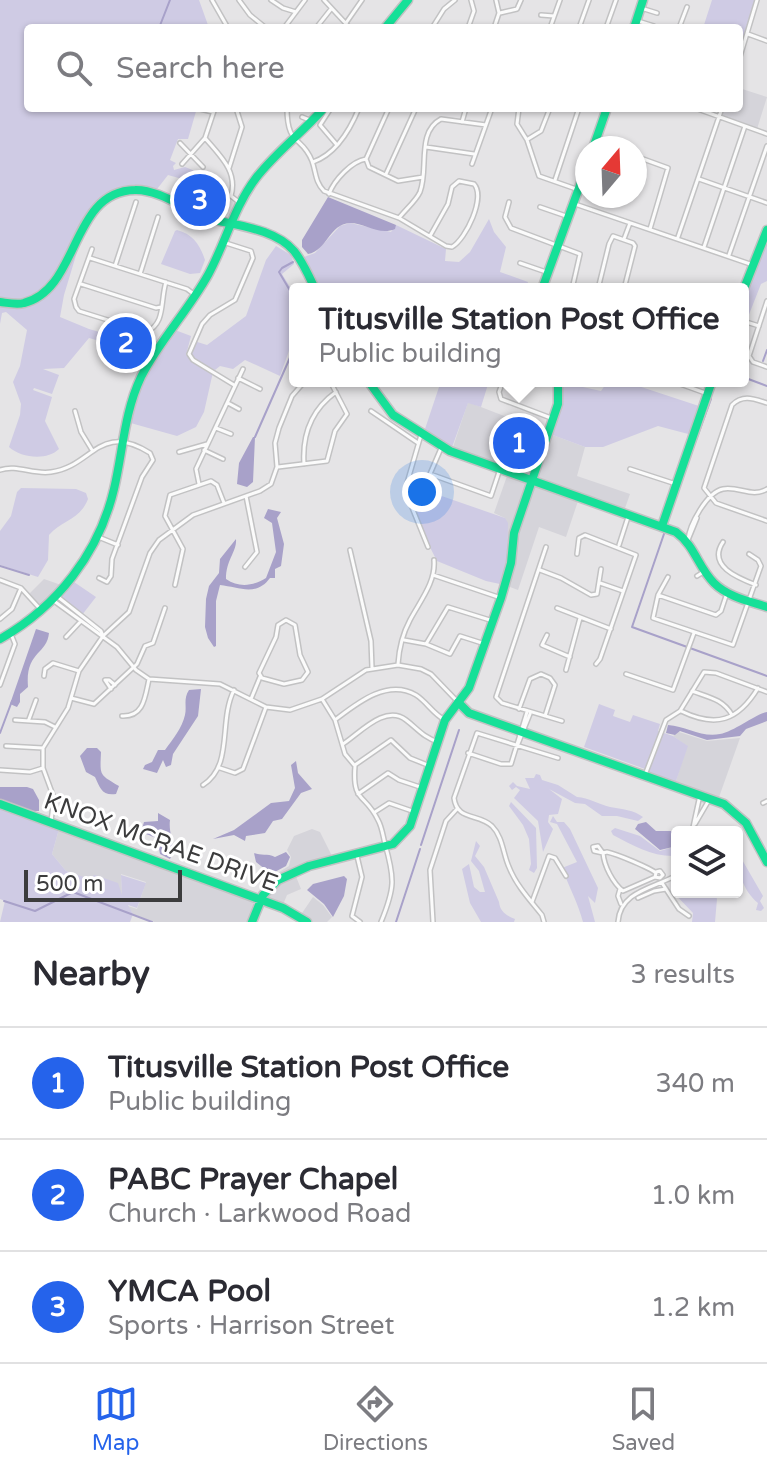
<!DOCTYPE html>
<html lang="en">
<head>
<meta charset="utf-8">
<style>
	:root { --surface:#fff; --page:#f2f2f3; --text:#2b2b33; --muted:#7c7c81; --line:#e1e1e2; --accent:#2563eb }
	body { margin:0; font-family:"Varela Round",sans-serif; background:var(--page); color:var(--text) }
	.controls { position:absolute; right:24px; bottom:24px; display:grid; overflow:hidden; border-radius:8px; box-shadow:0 2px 6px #0004 }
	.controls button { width:72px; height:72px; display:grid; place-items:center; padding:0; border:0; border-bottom:2px solid var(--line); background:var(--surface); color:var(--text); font:40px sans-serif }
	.compass { position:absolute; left:575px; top:136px; width:72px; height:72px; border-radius:50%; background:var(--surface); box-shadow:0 2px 6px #0004; rotate:19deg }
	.scale { position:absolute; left:24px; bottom:20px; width:158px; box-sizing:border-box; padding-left:8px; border:4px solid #3c3c3d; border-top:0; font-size:22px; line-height:28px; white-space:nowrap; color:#3c3c3d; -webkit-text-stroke:6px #fff; paint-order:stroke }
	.you { position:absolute; left:422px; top:492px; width:28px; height:28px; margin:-20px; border:6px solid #fff; border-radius:50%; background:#1a73e8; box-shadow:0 0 0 12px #1a73e833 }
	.badge { display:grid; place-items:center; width:52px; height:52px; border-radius:50%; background:var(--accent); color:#fff; font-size:26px; font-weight:700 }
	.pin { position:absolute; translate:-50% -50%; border:4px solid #fff; box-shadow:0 2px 8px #0006 }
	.popup { position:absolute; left:289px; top:283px; width:460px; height:104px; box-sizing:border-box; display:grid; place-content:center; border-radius:8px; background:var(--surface); filter:drop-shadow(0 2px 6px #0005); font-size:26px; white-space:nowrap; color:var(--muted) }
	.popup b { font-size:30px; color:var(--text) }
	.popup::after { content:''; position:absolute; left:50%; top:100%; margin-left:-16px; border:16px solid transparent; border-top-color:var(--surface) }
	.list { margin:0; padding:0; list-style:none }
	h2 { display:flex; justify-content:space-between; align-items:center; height:104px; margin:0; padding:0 32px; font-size:34px }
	h2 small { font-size:26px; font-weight:400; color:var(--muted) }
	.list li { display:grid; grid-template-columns:52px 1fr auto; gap:24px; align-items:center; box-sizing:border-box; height:112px; padding:0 32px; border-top:2px solid var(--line) }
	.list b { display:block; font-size:30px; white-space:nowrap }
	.list p { margin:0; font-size:26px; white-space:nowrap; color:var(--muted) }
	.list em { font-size:26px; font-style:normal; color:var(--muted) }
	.icon { flex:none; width:44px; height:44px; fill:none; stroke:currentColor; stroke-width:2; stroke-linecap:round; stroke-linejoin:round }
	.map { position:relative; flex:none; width:767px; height:922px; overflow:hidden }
	.search { position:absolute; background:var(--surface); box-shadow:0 2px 6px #0004; left:24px; right:24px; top:24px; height:88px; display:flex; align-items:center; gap:20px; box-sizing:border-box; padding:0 28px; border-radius:8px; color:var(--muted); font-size:30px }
	.sheet { height:440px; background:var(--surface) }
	nav { display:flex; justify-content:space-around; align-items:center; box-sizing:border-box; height:112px; border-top:2px solid var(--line); background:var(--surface); font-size:22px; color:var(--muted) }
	nav a { display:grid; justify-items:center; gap:4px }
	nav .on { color:var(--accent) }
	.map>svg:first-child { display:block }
</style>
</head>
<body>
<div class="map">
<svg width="767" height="922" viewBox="0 0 767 922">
	<rect width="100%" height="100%" fill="#e5e4e6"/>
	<path fill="#d5d4da" d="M739 88 767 97 757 129 721 116 723 108H739Z
		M468 402 548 433 532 479 452 450Z
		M550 434 585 447 577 476 630 494 624 511 534 480Z
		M501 471 531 482 513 532 505 585 500 584 507 567 505 518 494 513 507 476Z
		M533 482 579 498 566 537 539 527 518 590 507 586 514 542Z
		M44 579 64 586 42 610 29 594Z
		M679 732 707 741 740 738 718 800 675 784 687 746 673 736Z
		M59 829 260 901 251 922H154L133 914 128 906 137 909 146 882 121 874 122 895 66 871 52 854Z
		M312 829 320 832 332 856 276 879V874L289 866 291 857 287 850 294 836Z
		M295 874 301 889 287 895 282 907 263 900 270 887Z
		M313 897 323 905 332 917 327 922H309L300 916Z"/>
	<path fill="#cfcbe4" d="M0 0H199L208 25V28H28V108H197L188 139H178L170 160 176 163 173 166 174 170 185 167 200 173 208 171 215 178 213 186H207L168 175 154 193C126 185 119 185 95 203L44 292 25 302 0 301Z
		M712 0H755L739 50V28H703Z
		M489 219 494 232 506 247 500 272 528 282 526 289H321L304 257 315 253 340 226 350 223 391 232 396 225 446 249 445 261 459 262 470 252Z
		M84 229 64 295 60 317 89 329 156 348 154 352H144L134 347 128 349 89 338 64 368 43 369 59 375 52 394 34 388 33 390 52 397 45 421 59 449C47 461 21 458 9 447L20 415 21 404 13 382 20 366 27 330 6 312 2 313 0 324V304L39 299Z
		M177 230C193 234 200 245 205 260L200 273 190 274 161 264 175 231Z
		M767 234V281L761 284 748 317 743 315V303Z
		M276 246 291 255 294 264 282 274 295 295V334L280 376 245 360 233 369 220 366 215 370 199 362 190 353 194 341 207 345 246 316 266 260Z
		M175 330 191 336 186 355 213 372 204 412 196 427 177 436 127 422 138 390Z
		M441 381H489L481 407 468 403 451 450 425 429Z
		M608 381H623L702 407 692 435 658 426 603 447H585L550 434 560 382 601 391Z
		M410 485 505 518 508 523 507 567 500 584 486 581 437 561 410 508 414 504 409 496Z
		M21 488 76 489 86 493 88 499C80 520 62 520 49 535L48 560 38 577 0 565V531L11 516 17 492Z
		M74 582 96 597 82 615 60 598Z
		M599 704 615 710 613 716 630 722 633 715 660 724 658 731 673 736 688 746 675 784 644 773 645 769 584 747Z
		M536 774 540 775 542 780 558 785 577 797C589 798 598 804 610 807 622 809 634 810 643 817L638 821 617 816H602L585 804 575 803 549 789 562 799 558 814 549 815 548 822 553 829 543 852 538 821 514 798 520 790 516 787 512 790 509 786 513 782 517 786 530 789 525 778H534Z
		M511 802 536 828 537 868 534 873 529 870 531 864 529 839 523 825 509 806Z
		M0 805 59 829 52 854 66 871 87 878 95 875 118 883 122 895 121 875 146 883 137 908 128 905 133 914 130 922H0L5 901 0 899Z
		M553 816 557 822H564L570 829 598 888 595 903 588 896 595 922H583C578 903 569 887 562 868L577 862 557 824 550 822Z
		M615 828 640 836 660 851 673 847 676 853 673 856C651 856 632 845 613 835L611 831Z
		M476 841 480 846 475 856 484 867 499 902C500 911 505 915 515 919L514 922H481L470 903 462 869 469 864 474 887 480 892H485L479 871 471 861Z
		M737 851 763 896 760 901 764 908 761 911 756 910 758 903C743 891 737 870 737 851Z
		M677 885V892H692L696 897 703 892 715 894 717 899 715 922H692L693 913 672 891Z"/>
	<path fill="#a8a1c9" d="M328 197 396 225 395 229C379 236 365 223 350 223 329 224 327 251 308 254L302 247V240Z
		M253 437H255L253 482 247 487 237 484 239 463Z
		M268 509 281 512 277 518 284 544 281 566 275 569V578H270C256 597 239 587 220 585L216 601V646L214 647 208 638 205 627 206 599 209 586 219 573 220 559 236 539C237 552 226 559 226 579 239 588 253 586 266 578L276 552 272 523 264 518Z
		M36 629 49 633C47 655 25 651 28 687L20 694V702L17 707 10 704Z
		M201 689 198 716 173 754 171 765 166 767 163 760 157 773 143 769 145 765 152 762 158 750H165C173 739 182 728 185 715 187 706 183 699 189 690Z
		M767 712V721L746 729 740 736 707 740 680 731 675 735 666 733 668 725C686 726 702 738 720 734 735 731 757 713 767 712Z
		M87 748H97L101 752C100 776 99 774 119 786L116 794C102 796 100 788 95 777L86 772 80 756Z
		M296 761 298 773 312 789 301 793 282 819 273 821 265 833 246 836 245 841 234 835 213 839 234 830 271 803 289 801 295 788 291 765Z
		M0 787H27L33 789 39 800V811H33L0 799Z
		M158 813 170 820C168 835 177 845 170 859L160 854C157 835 160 840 141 832L144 822 158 821Z
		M646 822 656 831H671L677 837V846L660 850 635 829 638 824Z
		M286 852 290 857 286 866 271 874 256 862 254 853C261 856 267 853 275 857Z
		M344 876 347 879 344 896 333 917 324 904 307 890 313 884Z"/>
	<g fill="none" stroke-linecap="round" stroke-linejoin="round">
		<path stroke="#a8a1c9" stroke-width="2" d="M159 28 170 0
			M293 262 282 268 279 272 295 299
			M763 361 767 350
			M743 377 767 386
			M255 437 292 353 295 324
			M677 492 711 399
			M665 531 632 627 767 676
			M0 566 29 575
			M0 733 12 701
			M421 845 459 730
			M4 901 35 911 73 892 152 922
			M396 922 420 849"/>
		<defs>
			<path id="street" d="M212 0 228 28
				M239 0 250 15 266 28
				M271 0 283 8 296 12
				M324 0 350 28
				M641 8 657 13
				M500 13 517 9 521 0
				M541 15 554 16
				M638 21 654 26
				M346 23 362 0
				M284 28 305 0
				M316 28 331 9
				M432 28 444 9 455 0
				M468 28 474 11 471 0
				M494 28 499 13 496 0
				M550 28 560 0
				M579 28 589 0
				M606 28 616 0
				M679 28 687 7
				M748 34 767 41
				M739 60 757 0
				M215 108 205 138C220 156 238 171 231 196L240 203
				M287 108C287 147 302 135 312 161 316 172 315 182 324 191L399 218 446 246 452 247C466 239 486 197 474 184L459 181 452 187 448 204 430 236
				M331 108 320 125 337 145
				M519 108 517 124 527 140 539 176 579 190
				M695 108 767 134
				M200 109 213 112
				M302 117 312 121
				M462 122 466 108
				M528 139 541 131 550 108
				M180 143 203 167
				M595 143 611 148
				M426 147 474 154
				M635 156 668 168 650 229
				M366 159 389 108
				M313 162C336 154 350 130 359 108
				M182 164 205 138
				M472 164 492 108
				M229 168 242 127 236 108
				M386 174 416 108
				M699 179 767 203
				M555 180 579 108
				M329 194C334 180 352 161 366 159L369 167 398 181 423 177
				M509 202 505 217 511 228 580 254 572 289
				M575 204 753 265
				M540 207 569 217
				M399 218C405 210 416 201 420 192 429 169 416 132 441 119L486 125
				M678 237 722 108
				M624 239 630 223
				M226 243 251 251 253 258 235 300 210 315 202 324 189 354 193 360 234 385
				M704 247 745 126
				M92 249 74 299 76 307 79 311 146 332C166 324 160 301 166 282
				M729 255 767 146
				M90 258 187 289 195 295
				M520 263 549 273
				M115 266 136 202
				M140 274 158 217
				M81 284 156 308 161 307
				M598 289 609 244 613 236 633 243 635 246 624 289
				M767 301 749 356 753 362 767 367
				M743 321 759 326
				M238 378 260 389
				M503 381 499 392 501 399 551 418
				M672 381 708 394
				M228 403 239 409
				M767 403C754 399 743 394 732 405L704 488 716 503 767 521
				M75 411 81 432 92 450
				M371 411 418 443
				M216 428 231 434
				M421 435 405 490 428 547
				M442 446 430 474 491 496 500 469
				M204 450 223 459
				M179 452 207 444
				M304 464C302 434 311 410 336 392
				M278 467 327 461 335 431 347 414 330 381
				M630 469 676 484
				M0 470C17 464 33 475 51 472 92 467 99 421 150 453L153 460 142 477 112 559 111 576 107 582 99 578
				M199 484 196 469 243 369
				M96 536 118 545
				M688 540C689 525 707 492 723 489 739 486 752 498 767 489
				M688 540 697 518
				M723 542C707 566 738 578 756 585
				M619 545 629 514
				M546 547 496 697 502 703 562 721
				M350 550 371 641 372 668
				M577 554 579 538 585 535 636 555 600 659 596 664
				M245 567 257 552 246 496
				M540 570 561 578 591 595 597 594 601 569
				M433 575 501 598
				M697 576 705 571
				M668 577 658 595 653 618 733 645 761 566 758 560 749 554
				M0 580 21 588 42 611
				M600 583 623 591
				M175 585 183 549 165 516 170 495 211 481 217 485 224 503
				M658 595 716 615 721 611 727 593
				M58 597 101 631 103 636
				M54 601 117 647 136 670 149 679 220 684 266 707 290 710 322 699 366 670 398 665 421 669 431 674 458 702
				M557 608 611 629
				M0 619 12 609 21 588
				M286 620 295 625 300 655 308 672 302 680 284 684 262 678 259 673 276 637 278 625Z
				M547 635 542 645 570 657
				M66 637 81 621
				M404 640 426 644 450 654 460 636 485 644
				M426 644 448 607 493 621
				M398 664C399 649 403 633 410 620 420 601 436 582 434 560
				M566 670 580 618
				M626 674 673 690 694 633
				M44 676 45 669 53 663 79 671
				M0 685 15 644 11 634
				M111 689 105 680H109L115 685
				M692 691C708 697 723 699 732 715
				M71 698 94 704
				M251 699 260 677
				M322 699 335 720 345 754 355 766C352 803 365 793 378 820 382 827 383 836 385 844 395 879 395 888 381 922
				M94 704 137 664 145 646 153 643 165 608
				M519 709 530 679 541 674 550 678 555 685 545 716
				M681 711C716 728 738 721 758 688
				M122 716C144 717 145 697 149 679
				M29 719 36 700
				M15 720 45 722 55 727
				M335 720C356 704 387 678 416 695 427 702 433 714 445 720
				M343 744C360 733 385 704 406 720 418 729 423 737 438 742
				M518 744 530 714
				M6 746 43 748
				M468 753 501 764H511L527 712
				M355 765 391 740 410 758 430 766
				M220 768 235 773 243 769 266 707
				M0 770 30 772 43 768
				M645 775 666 720 680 711 704 672 716 673 767 692
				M203 785C234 765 218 722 234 690
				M358 794 388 773 399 780 423 788
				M763 803 767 801
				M375 812 389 803 415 812
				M51 821 54 798 43 768V748L68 708 79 671 103 636 129 612 150 553 159 540 193 515 260 491 271 484 277 467 275 443 279 428 292 396 305 381
				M695 824 709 800
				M692 832 700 795
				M598 846 603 853 594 851 593 847Z
				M607 852C617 854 650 868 656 873L655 877 623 891C613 883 604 866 603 853Z
				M357 856 362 877 352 916 360 922
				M655 877 660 878 663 875 660 871 656 872
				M662 883 679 909 689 916
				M620 889 618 896 621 904
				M638 898 654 891 666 889
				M532 902 549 856 555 858 566 876
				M433 922 430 870 446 821 457 809
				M544 922 542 915C530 900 516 885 509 867 503 854 503 837 492 826 478 813 457 821 454 798L477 733 558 758
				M618 922C620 891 654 888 677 875"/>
			<path id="fast" d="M385 28 408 0
				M634 28 643 0
				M593 148 607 108
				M542 289 587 166
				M743 291 767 230
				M0 302C8 303 17 305 24 303 80 289 70 191 135 190 160 189 190 213 215 220 241 226 276 230 294 251 303 262 309 276 315 289
				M368 381 393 415 450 451 676 532C695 546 698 567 714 583 728 597 749 601 767 607
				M662 526 712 381
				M0 639C57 607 99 553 114 489 123 451 124 413 141 377 159 341 188 311 208 275 225 244 234 207 256 178 276 152 303 132 324 108
				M458 702 469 713 724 804 746 823 767 862
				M0 804 283 908 307 922
				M252 922 263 895 278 880 309 866 393 844 410 826 445 720 469 688 501 598 511 563 514 533 558 404V381"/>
		</defs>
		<use href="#street" stroke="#c2c2c3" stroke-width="6"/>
		<use href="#fast" stroke="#c2c2c3" stroke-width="11"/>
		<use href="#street" stroke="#fbfbfb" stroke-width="3"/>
		<use href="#fast" stroke="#16e098" stroke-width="8"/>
	</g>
	<g text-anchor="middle" stroke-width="6" stroke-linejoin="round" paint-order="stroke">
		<g font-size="24" fill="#3c3c3d" stroke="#fff">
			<text transform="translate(161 842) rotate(20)" y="8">KNOX MCRAE DRIVE</text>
		</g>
	</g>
</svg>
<div class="controls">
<button><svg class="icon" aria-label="layers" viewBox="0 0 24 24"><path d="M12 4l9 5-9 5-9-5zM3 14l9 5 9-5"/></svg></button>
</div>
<svg class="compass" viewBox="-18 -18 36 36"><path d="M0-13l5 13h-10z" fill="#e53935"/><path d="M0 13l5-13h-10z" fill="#7c7c81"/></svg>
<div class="scale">500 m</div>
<div class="you"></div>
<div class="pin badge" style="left:519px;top:443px">1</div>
<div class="popup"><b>Titusville Station Post Office</b>Public building</div>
<div class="pin badge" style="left:126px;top:343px">2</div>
<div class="pin badge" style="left:200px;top:200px">3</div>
<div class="search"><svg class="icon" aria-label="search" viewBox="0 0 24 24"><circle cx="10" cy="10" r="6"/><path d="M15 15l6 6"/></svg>Search here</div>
</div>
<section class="sheet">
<h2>Nearby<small>3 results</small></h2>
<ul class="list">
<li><span class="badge">1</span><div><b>Titusville Station Post Office</b><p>Public building</p></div><em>340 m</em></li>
<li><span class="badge">2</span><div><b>PABC Prayer Chapel</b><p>Church · Larkwood Road</p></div><em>1.0 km</em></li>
<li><span class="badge">3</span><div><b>YMCA Pool</b><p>Sports · Harrison Street</p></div><em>1.2 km</em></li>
</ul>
</section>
<nav>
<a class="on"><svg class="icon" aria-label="map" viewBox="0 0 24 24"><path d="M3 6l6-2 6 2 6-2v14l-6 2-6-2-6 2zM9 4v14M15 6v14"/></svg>Map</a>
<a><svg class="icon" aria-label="directions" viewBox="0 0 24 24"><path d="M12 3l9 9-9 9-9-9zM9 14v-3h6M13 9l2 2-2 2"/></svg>Directions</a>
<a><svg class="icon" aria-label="saved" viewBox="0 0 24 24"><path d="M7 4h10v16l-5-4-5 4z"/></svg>Saved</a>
</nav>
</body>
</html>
